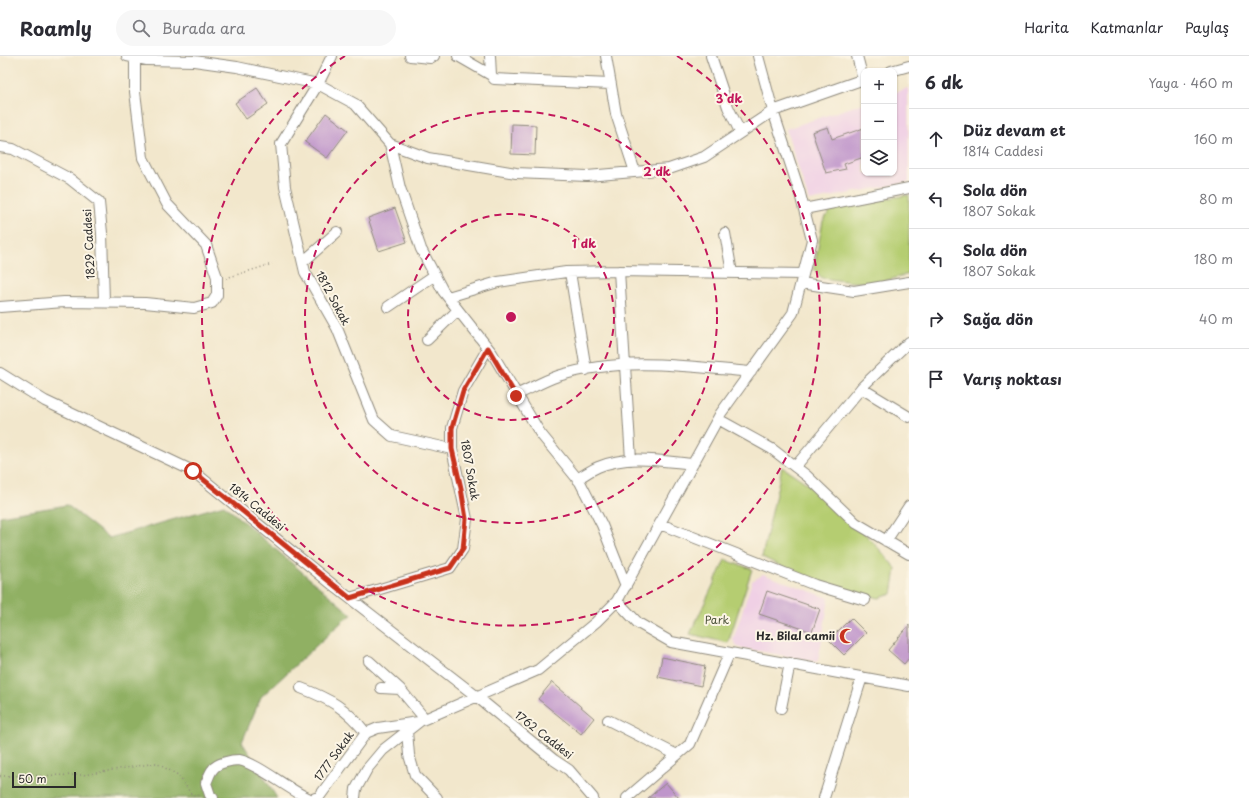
<!DOCTYPE html>
<html lang="tr">
<head>
<meta charset="utf-8">
<style>
	:root { --surface:#fff; --page:#f7f7f7; --text:#2b2b33; --muted:#7c7c81; --line:#e1e1e2 }
	body { margin:0; font-family:"Playpen Sans",sans-serif; background:var(--page); color:var(--text) }
	.controls { position:absolute; right:12px; top:12px; display:grid; overflow:hidden; border-radius:8px; box-shadow:0 1px 3px #0004 }
	.controls button { width:36px; height:36px; display:grid; place-items:center; padding:0; border:0; border-bottom:1px solid var(--line); background:var(--surface); color:var(--text); font:20px sans-serif }
	.scale { position:absolute; left:12px; bottom:10px; width:64px; box-sizing:border-box; padding-left:4px; border:2px solid #2b2b2b; border-top:0; font-size:11px; line-height:14px; white-space:nowrap; color:#2b2b2b; -webkit-text-stroke:3px #fcf5e5; paint-order:stroke }
	.stop { position:absolute; width:12px; height:12px; margin:-9px; border:3px solid #c8321e; border-radius:50%; background:#fff }
	.stop.end { background:#c8321e; border-color:#fff; box-shadow:0 1px 4px #0008 }
	.list { margin:0; padding:0; list-style:none }
	h2 { display:flex; justify-content:space-between; align-items:center; height:52px; margin:0; padding:0 16px; font-size:17px }
	h2 small { font-size:13px; font-weight:400; color:var(--muted) }
	.list li { display:grid; grid-template-columns:26px 1fr auto; gap:12px; align-items:center; box-sizing:border-box; height:60px; padding:0 16px; border-top:1px solid var(--line) }
	.list b { display:block; font-size:15px; white-space:nowrap }
	.list p { margin:0; font-size:13px; white-space:nowrap; color:var(--muted) }
	.list em { font-size:13px; font-style:normal; color:var(--muted) }
	.icon { flex:none; width:22px; height:22px; fill:none; stroke:currentColor; stroke-width:2; stroke-linecap:round; stroke-linejoin:round }
	.map { position:relative; flex:none; width:909px; height:742px; overflow:hidden }
	header { display:flex; align-items:center; gap:24px; box-sizing:border-box; height:56px; padding:0 20px; background:var(--surface); border-bottom:1px solid var(--line) }
	header strong { font-size:19px }
	nav { display:flex; gap:22px; margin-inline-start:auto; font-size:14px }
	.search { width:280px; height:36px; background:var(--page); display:flex; align-items:center; gap:10px; box-sizing:border-box; padding:0 14px; border-radius:22px; color:var(--muted); font-size:15px }
	main { display:flex }
	aside { flex:1; background:var(--surface) }
	.map>svg:first-child { display:block }
</style>
</head>
<body>
<header>
<strong>Roamly</strong>
<div class="search"><svg class="icon" aria-label="search" viewBox="0 0 24 24"><circle cx="10" cy="10" r="6"/><path d="M15 15l6 6"/></svg>Burada ara</div>
<nav><a>Harita</a><a>Katmanlar</a><a>Paylaş</a></nav>
</header>
<main>
<div class="map">
<svg width="909" height="742" viewBox="0 0 909 742">
	<rect width="100%" height="100%" fill="#fcf5e5"/>
	<filter id="ink" filterUnits="userSpaceOnUse"><feTurbulence type="fractalNoise" baseFrequency=".025" numOctaves="2"/><feDisplacementMap in="SourceGraphic" scale="8" xChannelSelector="R" yChannelSelector="G"/><feConvolveMatrix kernelMatrix="1 2 1 2 8 2 1 2 1" color-interpolation-filters="sRGB"/></filter>
	<filter id="wash" filterUnits="userSpaceOnUse"><feTurbulence type="fractalNoise" baseFrequency=".012" numOctaves="4" result="noise"/><feDisplacementMap in="SourceGraphic" scale="16" xChannelSelector="R" yChannelSelector="G"/><feGaussianBlur stdDeviation="0.9" result="paint"/><feColorMatrix in="noise" values="0 0 0 0 0 0 0 0 0 0 0 0 0 0 0 0 0 1.4 0 .05"/><feComposite in="paint" operator="in"/></filter>
	<g filter="url(#wash)">
		<rect width="100%" height="100%" fill="#f2e7cc"/>
		<path fill="#f0d0e5" d="M908 32 909 126 809 145 786 73 864 47V117H894V37Z
			M763 518 829 542 818 606 737 591 733 584 752 525Z"/>
		<path fill="#b5cd71" stroke="#707c4e" d="M909 139V218L878 227 852 226 822 222 814 213 823 165 833 151Z
			M782 411C824 436 866 475 896 513L892 538 879 542 817 527 762 501Z
			M725 504 752 513 728 587 690 578Z"/>
		<path fill="#90b063" stroke="#5e6e47" d="M67 449 109 482 224 449 352 559 344 564 261 641 242 686 277 742H0V460Z"/>
		<g id="blocks">
			<path fill="#bf95cb" d="M257 32 268 48 246 63 235 47Z
				M326 57 348 74 327 102 305 86Z
				M512 68 536 69 535 99 511 98Z
				M828 71 832 83 864 72V101L844 108 846 113 826 117 812 76Z
				M395 152 407 186 379 195 368 162Z
				M767 535 820 553 812 576 759 558Z
				M851 562 866 577 844 599 829 584Z
				M909 569V602L904 608 888 594Z
				M662 601 705 610 701 630 658 621Z
				M552 626 594 662 581 678 538 643Z
				M666 727 679 742H648Z"/>
		</g>
	</g>
	<g filter="url(#ink)">
		<use href="#blocks" fill-opacity="0" stroke="#8e897c" stroke-width="1"/>
		<g fill="none" stroke-linecap="round" stroke-linejoin="round">
			<defs>
				<path id="minor" d="M127 0 147 4 194 5 237 11 318 28 355 48 390 88 428 102 516 117 587 120 669 113 704 101 773 55 864 23
					M332 0 318 28 281 88 285 131 305 216 337 272 374 364 392 380 452 393
					M410 0 430 2 434 0
					M458 0 491 19
					M490 0 491 19 494 23 611 28
					M606 0 616 58 635 116
					M711 0 728 51 740 76
					M857 0 863 23
					M891 15 909 10
					M390 88 400 132 421 193 443 235 492 297 540 377 580 426 602 469 626 530
					M0 91 13 93 70 123 99 146 102 177 104 246
					M804 153 909 132
					M725 177 732 217
					M303 206 337 176
					M619 215 631 404
					M570 216 586 314
					M801 227 854 235 909 226
					M448 241 498 226 566 216 619 215 803 218
					M0 251 64 246 145 247 194 252 212 247 217 239V221L206 189 167 148 143 102 135 36V2
					M388 251 435 219
					M427 284 458 254
					M0 317 45 345 193 415 338 533 476 640 554 704 569 714 593 742
					M861 332 909 361
					M516 339C530 333 543 325 558 320 620 300 687 310 751 316
					M718 363 772 393 807 420 856 467 909 498
					M795 411 863 330 909 286
					M577 423C584 419 591 414 598 411 628 398 662 405 693 408
					M660 468 815 529 865 544
					M886 485 909 450
					M350 542 450 512 463 493 467 463 452 393V372L463 335 488 292
					M617 545 638 567 671 586 909 630
					M369 605 400 633 425 663
					M301 632C330 643 346 652 366 677
					M381 632 400 633
					M781 652 790 607
					M608 664 677 699
					M407 675 409 699 415 719 437 742
					M213 742 210 739 206 727C208 723 210 716 213 713 217 707 232 704 239 704 257 707 289 734 308 742
					M315 742 319 741 366 677 378 672 418 666
					M355 742 356 733 367 713 383 694 420 665 538 614 596 566 617 545 721 357 793 257 812 184 799 134 773 55 758 0
					M627 742 690 688 729 598
					M824 742 862 621"/>
			</defs>
			<use href="#minor" stroke="#8e897c" stroke-width="12"/>
			<path stroke="#8e897c" stroke-width="1.5" stroke-dasharray="1 3" stroke-linecap="butt" d="M226 222 272 208
				M0 720 83 719 156 707 178 719 192 739H200"/>
			<use href="#minor" stroke="#fff" stroke-width="10"/>
		</g>
	</g>
	<g fill="none" stroke-linecap="round" stroke-linejoin="round" filter="url(#ink)">
		<path stroke="#c8321e" stroke-width="5" d="M193 415 350 542 450 512 463 493 466 463 461 432 452 393V372L463 335 488 292 516 340"/>
	</g>
	<g fill="none" stroke="#c2185b" stroke-width="2" stroke-dasharray="7 5">
		<circle cx="511" cy="261" r="103"/>
		<circle cx="511" cy="261" r="206"/>
		<path d="M677 0A309 309 0 1 1 345 0"/>
	</g>
	<defs>
		<symbol id="mosque-bare" viewBox="-9 -9 18 18"><path d="M3.5-4.9A6 6 0 1 0 3.5 4.9A5 5 0 1 1 3.5-4.9Z" fill="#c8321e" stroke="#fcf5e5" stroke-width="2.5" paint-order="stroke"/></symbol>
	</defs>
	<g fill-rule="evenodd">
		<use href="#mosque-bare" x="836" y="569" width="22" height="22"/>
	</g>
	<g text-anchor="middle" stroke-width="4" stroke-linejoin="round" paint-order="stroke">
		<g font-size="11" fill="#2b2b2b" stroke="#fcf5e5">
			<text transform="translate(89 188) rotate(-93)" y="4">1829 Caddesi</text>
			<text transform="translate(333 242) rotate(62)" y="4">1812 Sokak</text>
			<text transform="translate(470 414) rotate(80)" y="4">1807 Sokak</text>
			<text transform="translate(257 451) rotate(39)" y="4">1814 Caddesi</text>
			<text transform="translate(544 679) rotate(38)" y="4">1762 Caddesi</text>
			<text transform="translate(334 700) rotate(-54)" y="4">1777 Sokak</text>
		</g>
		<g font-size="11" fill="#4e543c" stroke="#fcf5e5">
			<text x="717" y="568">Park</text>
		</g>
		<g font-size="11" font-weight="bold" fill="#2b2b2b" stroke="#fcf5e5" text-anchor="end">
			<text x="835" y="584">Hz. Bilal camii</text>
		</g>
	</g>
	<circle cx="511" cy="261" r="6" fill="#c2185b" stroke="#fcf5e5" stroke-width="2"/>
	<g font-size="12" text-anchor="middle" font-weight="bold" fill="#c2185b" stroke="#fcf5e5" stroke-width="4" stroke-linejoin="round" paint-order="stroke">
		<text x="729" y="47">3 dk</text>
		<text x="657" y="120">2 dk</text>
		<text x="584" y="192">1 dk</text>
	</g>
</svg>
<div class="controls">
<button>+</button>
<button>−</button>
<button><svg class="icon" aria-label="layers" viewBox="0 0 24 24"><path d="M12 4l9 5-9 5-9-5zM3 14l9 5 9-5"/></svg></button>
</div>
<div class="scale">50 m</div>
<div class="stop" style="left:193px;top:415px"></div>
<div class="stop end" style="left:516px;top:340px"></div>
</div>
<aside>
<h2>6 dk<small>Yaya · 460 m</small></h2>
<ul class="list">
<li><svg class="icon" aria-label="ahead" viewBox="0 0 24 24"><path d="M12 20V5M6 11l6-6 6 6"/></svg><div><b>Düz devam et</b><p>1814 Caddesi</p></div><em>160 m</em></li>
<li><svg class="icon" aria-label="left" viewBox="0 0 24 24"><path d="M17 20v-9H6M10 6l-5 5 5 5"/></svg><div><b>Sola dön</b><p>1807 Sokak</p></div><em>80 m</em></li>
<li><svg class="icon" aria-label="left" viewBox="0 0 24 24"><path d="M17 20v-9H6M10 6l-5 5 5 5"/></svg><div><b>Sola dön</b><p>1807 Sokak</p></div><em>180 m</em></li>
<li><svg class="icon" aria-label="right" viewBox="0 0 24 24"><path d="M7 20v-9h11M14 6l5 5-5 5"/></svg><div><b>Sağa dön</b></div><em>40 m</em></li>
<li><svg class="icon" aria-label="arrive" viewBox="0 0 24 24"><path d="M6 21V4h12l-3 4 3 4H6"/></svg><div><b>Varış noktası</b></div></li>
</ul>
</aside>
</main>
</body>
</html>
